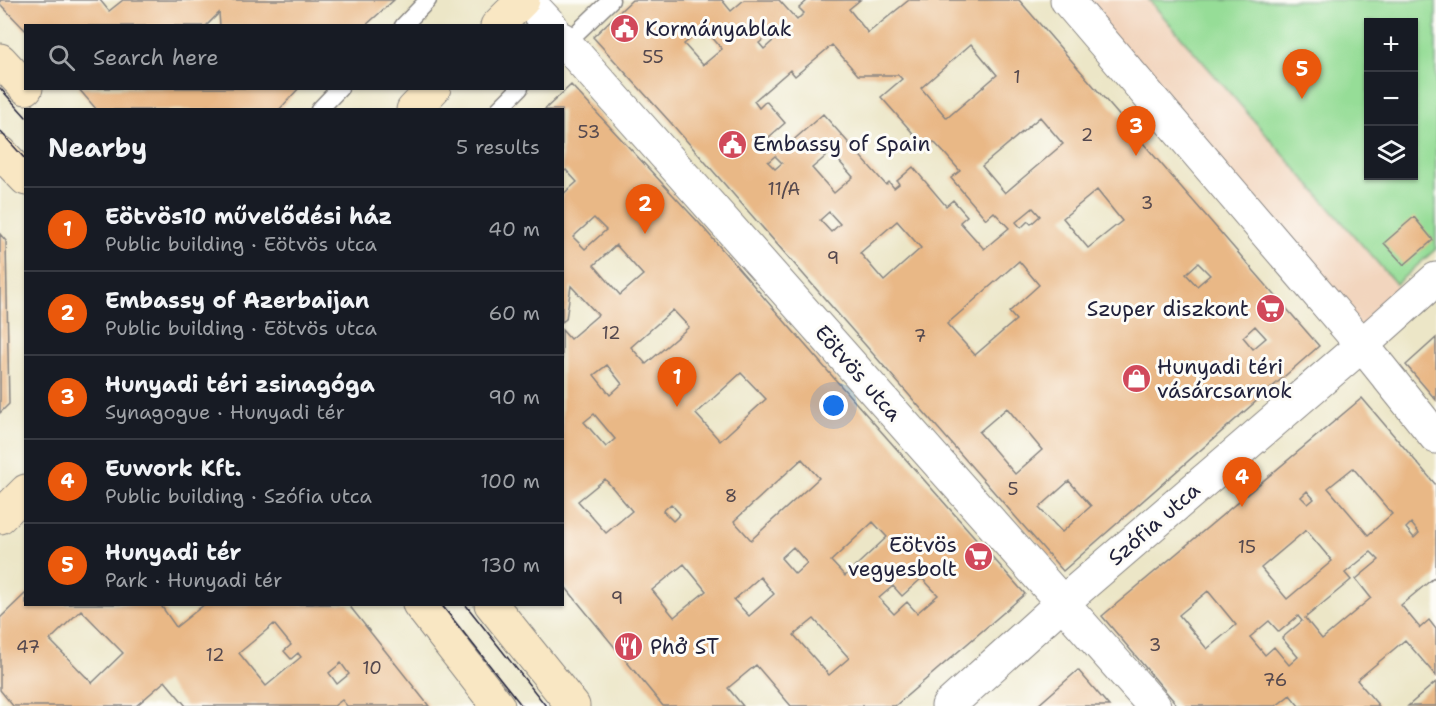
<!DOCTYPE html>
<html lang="en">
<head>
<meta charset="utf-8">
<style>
	:root { --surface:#171b24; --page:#20242c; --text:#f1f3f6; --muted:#9ea1a6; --line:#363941; --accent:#ea580c }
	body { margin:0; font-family:"Shantell Sans",sans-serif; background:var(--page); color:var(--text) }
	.controls { position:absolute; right:18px; top:18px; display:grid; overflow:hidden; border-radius:0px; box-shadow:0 2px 4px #0004 }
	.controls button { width:54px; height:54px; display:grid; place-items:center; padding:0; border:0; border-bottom:2px solid var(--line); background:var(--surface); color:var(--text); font:30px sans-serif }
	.you { position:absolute; left:834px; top:406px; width:21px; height:21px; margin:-15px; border:4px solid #fff; border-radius:50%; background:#1a73e8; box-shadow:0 0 0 9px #1a73e833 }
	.badge { display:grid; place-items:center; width:39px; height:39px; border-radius:50%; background:var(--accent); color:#fff; font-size:20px; font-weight:700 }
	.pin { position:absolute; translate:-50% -50px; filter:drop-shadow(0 2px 3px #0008) }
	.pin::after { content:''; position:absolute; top:32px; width:21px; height:18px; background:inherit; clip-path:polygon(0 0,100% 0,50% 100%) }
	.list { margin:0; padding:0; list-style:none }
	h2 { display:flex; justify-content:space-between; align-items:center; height:78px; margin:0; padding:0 24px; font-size:26px }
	h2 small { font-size:20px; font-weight:400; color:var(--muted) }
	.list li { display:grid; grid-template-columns:39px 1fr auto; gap:18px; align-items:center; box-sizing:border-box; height:84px; padding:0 24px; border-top:2px solid var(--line) }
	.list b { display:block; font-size:22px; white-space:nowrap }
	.list p { margin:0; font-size:20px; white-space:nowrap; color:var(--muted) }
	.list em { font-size:20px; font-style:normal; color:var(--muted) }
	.icon { flex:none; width:33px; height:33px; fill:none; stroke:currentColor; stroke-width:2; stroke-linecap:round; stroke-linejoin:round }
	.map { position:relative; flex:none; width:1436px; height:706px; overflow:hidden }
	.search { position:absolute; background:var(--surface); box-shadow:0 2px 4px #0004; left:24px; top:24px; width:540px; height:66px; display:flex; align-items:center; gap:15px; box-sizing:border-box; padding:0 21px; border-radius:0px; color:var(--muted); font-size:22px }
	.panel { position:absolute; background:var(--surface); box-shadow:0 2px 4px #0004; left:24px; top:108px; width:540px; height:498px; border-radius:0px }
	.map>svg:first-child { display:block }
</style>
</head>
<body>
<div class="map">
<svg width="1436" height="706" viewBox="0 0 1436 706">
	<rect width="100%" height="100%" fill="#fdfcf7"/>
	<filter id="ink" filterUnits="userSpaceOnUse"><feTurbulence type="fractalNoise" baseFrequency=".0167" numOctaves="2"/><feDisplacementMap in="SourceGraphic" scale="12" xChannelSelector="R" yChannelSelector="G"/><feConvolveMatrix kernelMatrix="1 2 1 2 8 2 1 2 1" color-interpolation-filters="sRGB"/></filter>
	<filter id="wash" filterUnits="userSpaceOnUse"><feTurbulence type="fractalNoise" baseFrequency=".008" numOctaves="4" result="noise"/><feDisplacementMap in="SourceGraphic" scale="24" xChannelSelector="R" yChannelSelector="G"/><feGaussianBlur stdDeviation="1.35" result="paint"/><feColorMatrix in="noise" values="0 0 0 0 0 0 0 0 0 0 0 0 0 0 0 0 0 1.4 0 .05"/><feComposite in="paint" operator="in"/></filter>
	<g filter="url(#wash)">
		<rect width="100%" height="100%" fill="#ece6c7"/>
		<path fill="#f2d5be" d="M1090 0H1149L1411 302 1362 345 1077 12Z"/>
		<path fill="#96dd97" stroke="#5c8069" stroke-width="1.5" fill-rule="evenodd" d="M1149 0H1436V249L1396 284ZM1368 22H1414V176H1368Z"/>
		<g id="blocks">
			<path fill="#e9b886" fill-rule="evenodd" d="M0 0H100L109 11 123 0H394L365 26H220L219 13 206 26H26V31L0 4Z
				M632 0H722L731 11 744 0H779L797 20 804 13 799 8 808 0H860L849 9 868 33 909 0H1019L1319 346 1063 571 671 123 593 37ZM704 28 722 49 703 65 684 44ZM770 34 775 39 764 49 759 43ZM971 44 997 75 947 118 921 88ZM832 45 858 75H898L902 79 881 97 926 148 934 142 947 156 960 171 951 178 986 219 994 212 1009 228 984 249 960 222 967 216 953 200 946 206 913 167 897 181 899 184 894 188 889 182 886 185 823 114 781 151 769 137 785 123 766 101 759 108 754 101 790 70 795 76ZM1040 117 1063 144 1005 193 982 166ZM831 152 853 177 834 193 812 168ZM775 156 782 163 775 169 768 162ZM1097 190 1122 221 1088 248 1063 218ZM1033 208 1040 216 1031 224 1028 221 1021 228 1016 222ZM829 212 840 224 831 232 820 220ZM897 221 921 248 884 281 860 253ZM1019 261 1039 285 1009 312 1016 320 975 355 947 324ZM1198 263 1210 275 1197 286 1186 274ZM1255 326 1266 338 1253 349 1243 337ZM1007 408 1042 450 1015 474 979 432ZM1069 481 1091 506 1062 532 1039 508Z
				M571 85 700 224 833 377 1025 594 895 706H791L756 665 728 688 743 706H663L562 583V330L570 339 598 315 571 286 566 319 562 322V195L577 182 566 170 562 173V110H544ZM594 218 606 230 585 249 573 237ZM616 245 643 275 620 295 594 265ZM673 310 689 327 646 364 631 347ZM607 365 622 384 610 395 594 375ZM741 373 766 399 720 441 696 414ZM594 414 615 439 606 447 584 422ZM802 459 819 478 751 540 734 521ZM605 479 632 511 606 533 578 501ZM671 504 680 514 673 521 663 511ZM873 522 887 537 845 576 831 561ZM793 547 807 563 795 574 781 558ZM684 564 706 591 674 617 652 590ZM760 577 774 594 749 616 734 600ZM922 578 938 595 917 613 907 602 894 614 879 598 893 586 902 596ZM814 619 849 658 829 675 794 635Z
				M78 88H299L279 110H97Z
				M1414 217 1433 240 1404 265 1384 243Z
				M0 234 6 241 9 404 0 413Z
				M1436 338V400L1406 365Z
				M1362 398 1436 485V576L1401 605 1420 628 1429 620 1436 629V676L1405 640 1357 680 1379 706H1299L1290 695 1276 706H1178L1102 616ZM1353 468 1392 514 1368 535 1328 488ZM1307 491 1314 499 1308 504 1301 497ZM1411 523 1419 533 1414 538 1406 528ZM1306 530 1332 561 1287 599 1261 568ZM1371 552 1379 560 1356 579 1371 598 1322 639 1305 618 1351 580 1345 573ZM1208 591 1236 625 1207 649 1179 615ZM1298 616 1302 621 1282 638 1298 657 1289 665 1274 647 1265 655 1250 637 1269 621 1279 632Z
				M26 593V604H162V607L176 627 205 604H348L429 706H347L342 700 334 706H186L165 681 136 706H13L0 690V618ZM81 610 123 653 92 683 50 640ZM274 624 291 645 284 651 291 659 298 653 301 657 266 686 239 653ZM341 663 349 674 337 684 329 673Z
				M1078 670 1109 706H1037Z
				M1436 682V706H1408Z"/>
		</g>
	</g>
	<g filter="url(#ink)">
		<use href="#blocks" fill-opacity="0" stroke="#878481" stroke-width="1.5"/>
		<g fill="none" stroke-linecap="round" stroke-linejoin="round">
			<defs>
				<path id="service" d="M403 26 428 0
					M563 46 611 0
					M319 110 340 88
					M498 110 520 88"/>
				<path id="minor" d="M527 0 551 26
					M1067 0 1362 345 1436 437
					M562 39 1154 706
					M948 706 1062 603 1362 345 1436 279"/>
				<path id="secondary" d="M497 26 523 0
					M0 60 26 88
					M413 110 434 88
					M0 152 26 179
					M0 517 26 491
					M419 604 498 706
					M491 604 573 706"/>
			</defs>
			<use href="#service" stroke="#878481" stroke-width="19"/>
			<use href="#minor" stroke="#878481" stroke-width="35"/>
			<use href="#secondary" stroke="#878481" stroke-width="35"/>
			<use href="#service" stroke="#fff" stroke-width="16"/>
			<use href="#minor" stroke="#fff" stroke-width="33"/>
			<use href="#secondary" stroke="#f9e7c3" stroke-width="33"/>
			<path stroke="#22223b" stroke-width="1.5" d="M0 88 26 117
				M0 131 26 160
				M441 604 522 706
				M465 604 546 706"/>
		</g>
	</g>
	<defs>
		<symbol id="civic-disc" viewBox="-11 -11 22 22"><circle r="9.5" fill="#d1495b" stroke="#fdfcf7"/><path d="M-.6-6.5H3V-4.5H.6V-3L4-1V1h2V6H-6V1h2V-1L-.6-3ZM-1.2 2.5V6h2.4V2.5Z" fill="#fff"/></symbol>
		<symbol id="supermarket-disc" viewBox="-11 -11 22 22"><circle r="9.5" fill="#d1495b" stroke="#fdfcf7"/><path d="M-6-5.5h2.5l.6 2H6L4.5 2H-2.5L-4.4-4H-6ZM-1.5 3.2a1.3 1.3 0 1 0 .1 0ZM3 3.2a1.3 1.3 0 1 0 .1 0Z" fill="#fff"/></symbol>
		<symbol id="shop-disc" viewBox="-11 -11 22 22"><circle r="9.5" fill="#d1495b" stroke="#fdfcf7"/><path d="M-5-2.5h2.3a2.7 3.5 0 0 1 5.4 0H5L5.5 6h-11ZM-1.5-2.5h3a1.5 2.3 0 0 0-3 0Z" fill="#fff"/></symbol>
		<symbol id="restaurant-disc" viewBox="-11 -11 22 22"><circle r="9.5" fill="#d1495b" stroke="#fdfcf7"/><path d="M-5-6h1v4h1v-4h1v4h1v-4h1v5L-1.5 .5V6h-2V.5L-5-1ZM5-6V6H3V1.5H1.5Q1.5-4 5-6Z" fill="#fff"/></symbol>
	</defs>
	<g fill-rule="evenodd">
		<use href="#civic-disc" x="608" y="12" width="33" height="33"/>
		<use href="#civic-disc" x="716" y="128" width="33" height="33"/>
		<use href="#supermarket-disc" x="1254" y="292" width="33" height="33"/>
		<use href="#shop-disc" x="1120" y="362" width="33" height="33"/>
		<use href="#supermarket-disc" x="962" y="540" width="33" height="33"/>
		<use href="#restaurant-disc" x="612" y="630" width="33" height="33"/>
	</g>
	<g text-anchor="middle" stroke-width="6" stroke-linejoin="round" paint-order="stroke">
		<g font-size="18" fill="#54484e">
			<text x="653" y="63">55</text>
			<text x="1017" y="83">1</text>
			<text x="589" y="138">53</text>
			<text x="1087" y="141">2</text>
			<text x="784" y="195">11/A</text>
			<text x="1147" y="209">3</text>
			<text x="833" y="264">9</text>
			<text x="611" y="339">12</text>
			<text x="920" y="342">7</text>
			<text x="1013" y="495">5</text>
			<text x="731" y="502">8</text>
			<text x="1247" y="553">15</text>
			<text x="617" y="604">9</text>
			<text x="1155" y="651">3</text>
			<text x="28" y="653">47</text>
			<text x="215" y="661">12</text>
			<text x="372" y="674">10</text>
			<text x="1275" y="686">76</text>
		</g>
		<g font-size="21" fill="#22223b" stroke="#fdfcf7" text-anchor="start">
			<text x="645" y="36">Kormányablak</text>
			<text x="753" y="151">Embassy of Spain</text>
			<text x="1249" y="316" text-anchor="end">Szuper diszkont</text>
			<text x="1157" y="374">Hunyadi téri<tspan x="1157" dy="24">vásárcsarnok</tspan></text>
			<text x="957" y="552" text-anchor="end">Eötvös<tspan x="957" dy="24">vegyesbolt</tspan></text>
			<text x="650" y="654">Phở ST</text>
		</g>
		<g font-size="21" fill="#22223b" stroke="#fdfcf7">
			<text transform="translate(858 373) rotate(49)" y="7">Eötvös utca</text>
			<text transform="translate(1154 524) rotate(-41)" y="7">Szófia utca</text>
		</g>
	</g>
</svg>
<div class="controls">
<button>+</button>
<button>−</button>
<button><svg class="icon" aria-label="layers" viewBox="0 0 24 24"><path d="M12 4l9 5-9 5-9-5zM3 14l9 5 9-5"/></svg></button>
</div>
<div class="you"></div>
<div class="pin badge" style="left:677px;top:407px">1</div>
<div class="pin badge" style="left:645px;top:234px">2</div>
<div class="pin badge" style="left:1136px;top:156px">3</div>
<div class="pin badge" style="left:1242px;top:507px">4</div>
<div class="pin badge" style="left:1302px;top:99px">5</div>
<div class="search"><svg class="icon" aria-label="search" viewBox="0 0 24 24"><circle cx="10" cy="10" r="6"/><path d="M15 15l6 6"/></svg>Search here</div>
<section class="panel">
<h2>Nearby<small>5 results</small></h2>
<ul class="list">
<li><span class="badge">1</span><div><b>Eötvös10 művelődési ház</b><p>Public building · Eötvös utca</p></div><em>40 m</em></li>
<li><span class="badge">2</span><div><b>Embassy of Azerbaijan</b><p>Public building · Eötvös utca</p></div><em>60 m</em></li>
<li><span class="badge">3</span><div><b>Hunyadi téri zsinagóga</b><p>Synagogue · Hunyadi tér</p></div><em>90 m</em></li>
<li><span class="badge">4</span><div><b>Euwork Kft.</b><p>Public building · Szófia utca</p></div><em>100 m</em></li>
<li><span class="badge">5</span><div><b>Hunyadi tér</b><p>Park · Hunyadi tér</p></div><em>130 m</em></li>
</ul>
</section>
</div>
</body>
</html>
